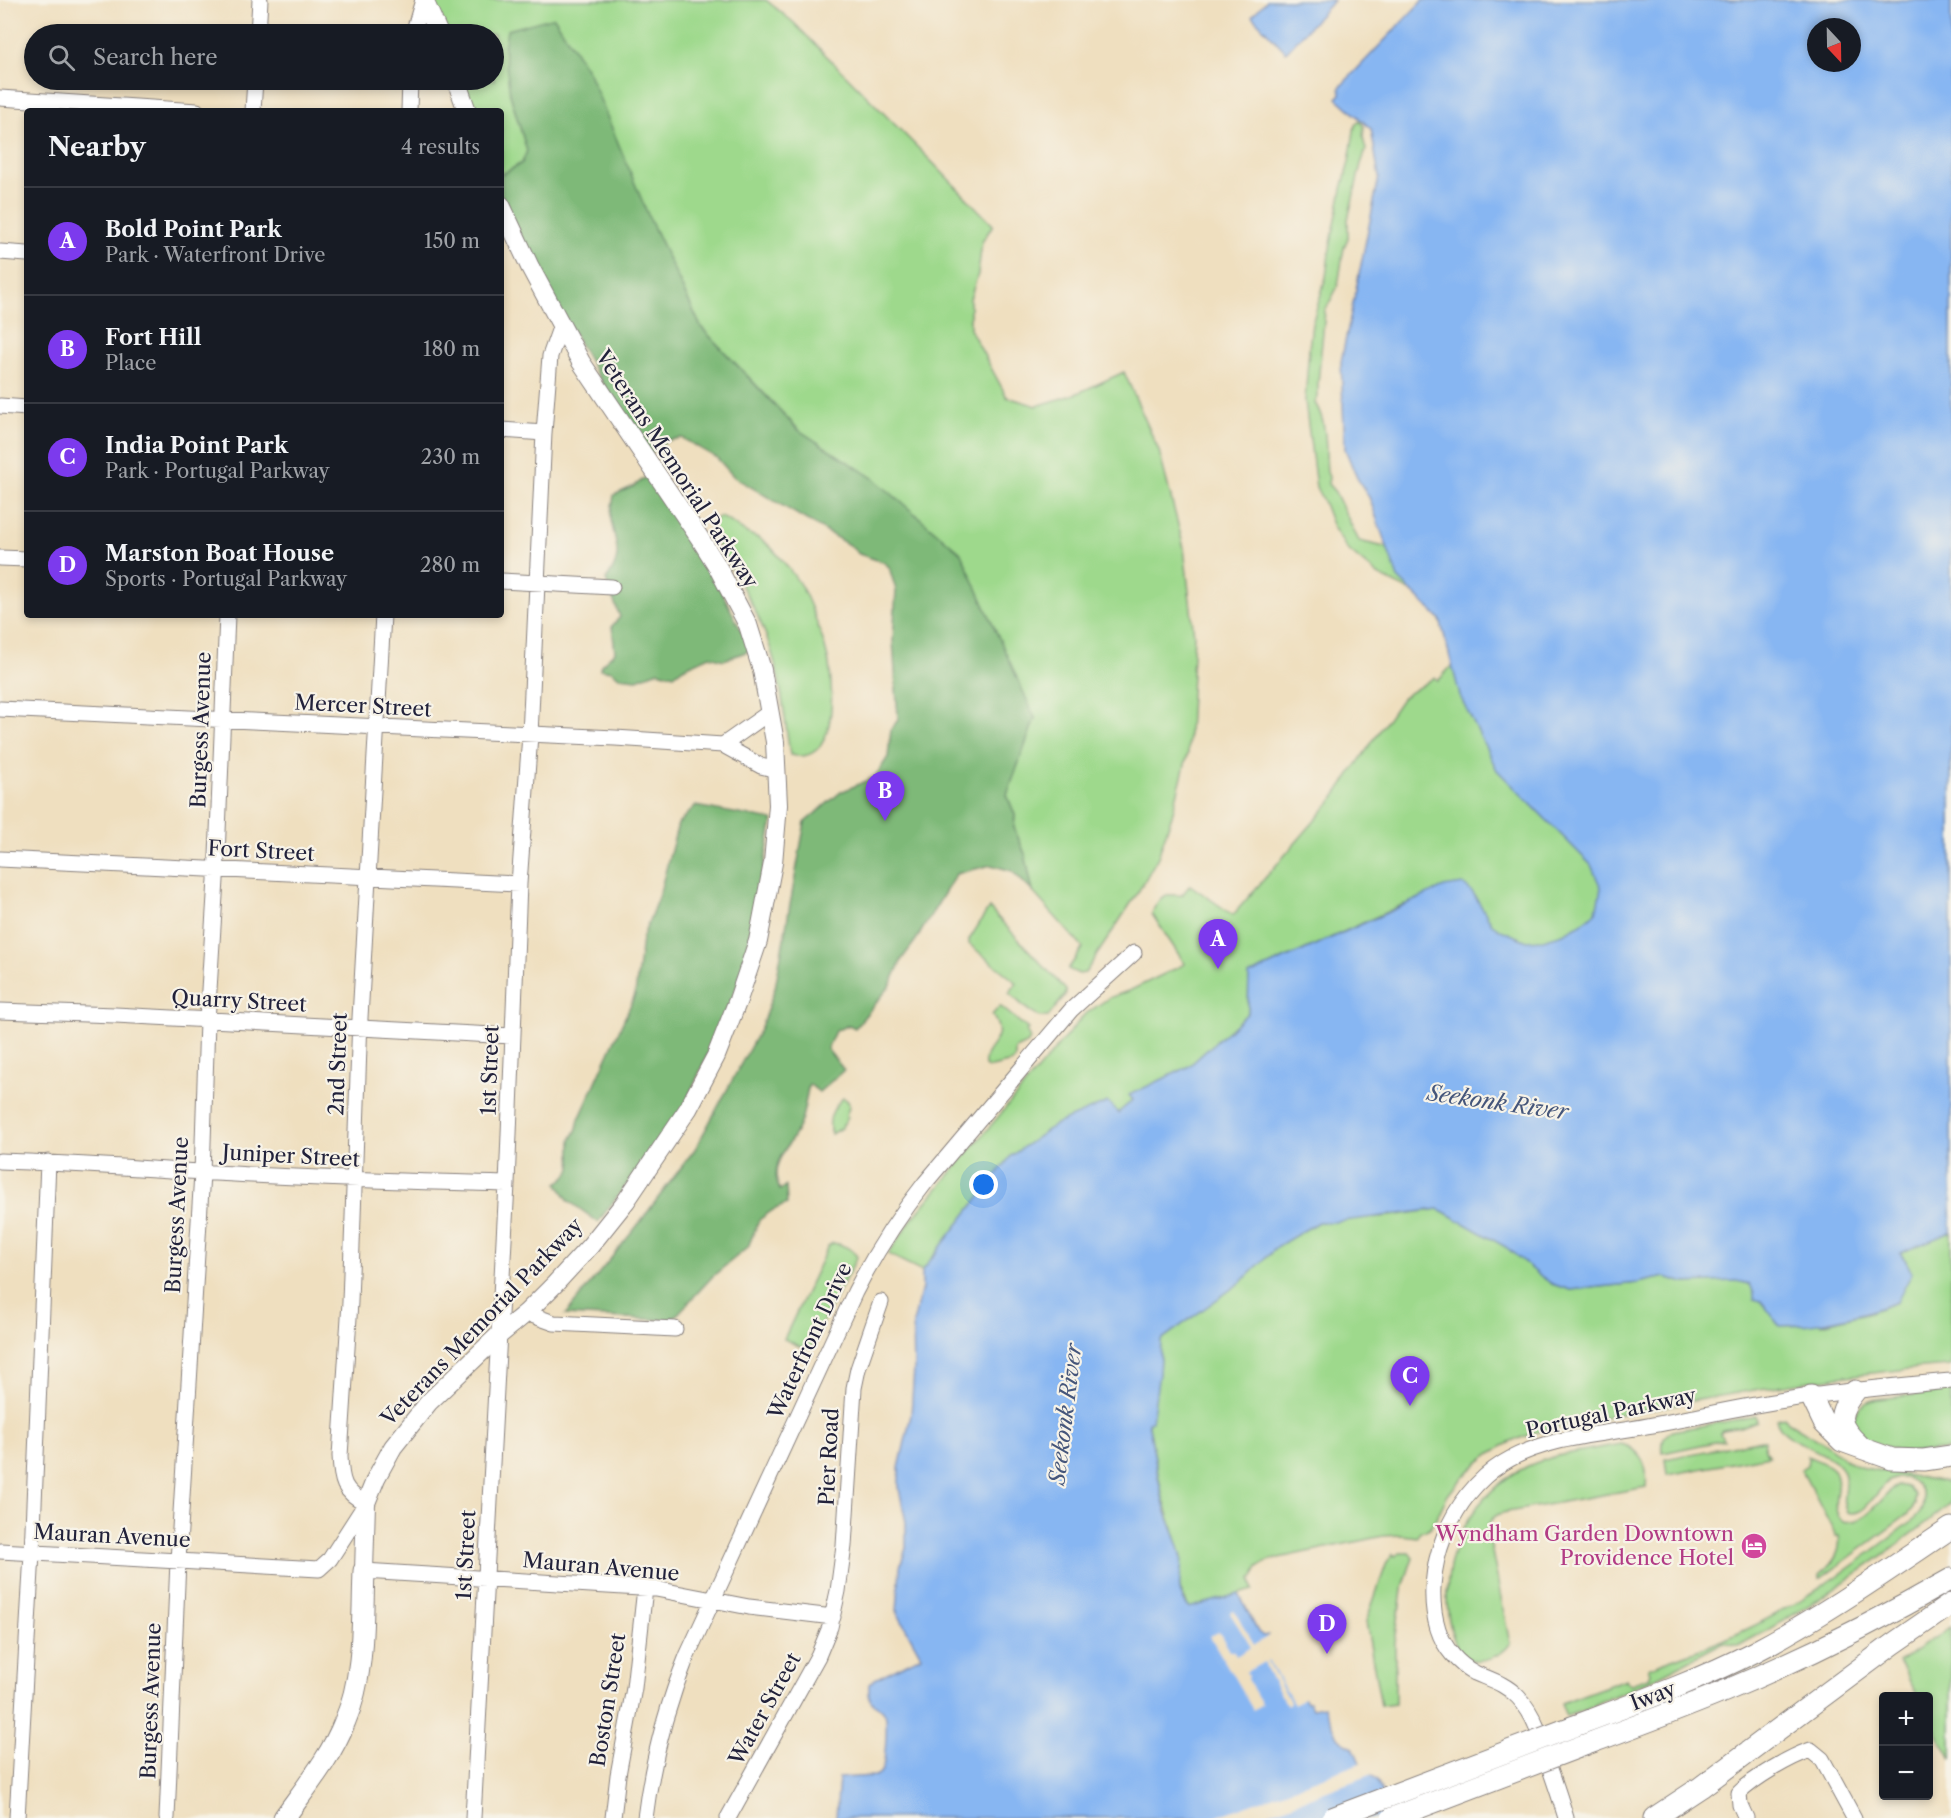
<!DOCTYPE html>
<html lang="en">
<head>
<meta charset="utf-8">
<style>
	:root { --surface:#171b24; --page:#242831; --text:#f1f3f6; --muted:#9ea1a6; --line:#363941; --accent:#7c3aed }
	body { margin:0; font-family:"Libre Caslon Text",serif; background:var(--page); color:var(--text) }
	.controls { position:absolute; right:18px; bottom:18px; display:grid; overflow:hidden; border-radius:6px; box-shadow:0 3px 9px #0003 }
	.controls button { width:54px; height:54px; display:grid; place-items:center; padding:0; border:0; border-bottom:2px solid var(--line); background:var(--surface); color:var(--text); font:30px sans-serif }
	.compass { position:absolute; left:1807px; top:18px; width:54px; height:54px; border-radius:50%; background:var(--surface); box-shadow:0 3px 9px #0003; rotate:158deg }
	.you { position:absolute; left:984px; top:1185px; width:21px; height:21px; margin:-15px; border:4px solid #fff; border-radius:50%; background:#1a73e8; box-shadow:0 0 0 9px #1a73e833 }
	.badge { display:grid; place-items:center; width:39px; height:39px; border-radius:50%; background:var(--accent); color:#fff; font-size:20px; font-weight:700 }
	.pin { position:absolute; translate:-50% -50px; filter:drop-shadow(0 2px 3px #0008) }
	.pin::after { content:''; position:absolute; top:32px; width:21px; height:18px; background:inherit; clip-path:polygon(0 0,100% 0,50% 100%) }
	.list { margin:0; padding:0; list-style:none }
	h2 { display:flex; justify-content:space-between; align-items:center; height:78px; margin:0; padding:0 24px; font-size:26px }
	h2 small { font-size:20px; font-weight:400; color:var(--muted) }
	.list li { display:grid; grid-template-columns:39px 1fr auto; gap:18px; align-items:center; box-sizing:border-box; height:108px; padding:0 24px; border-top:2px solid var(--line) }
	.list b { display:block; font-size:22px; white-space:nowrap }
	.list p { margin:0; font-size:20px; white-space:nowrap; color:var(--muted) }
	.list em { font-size:20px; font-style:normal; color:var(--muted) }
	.icon { flex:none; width:33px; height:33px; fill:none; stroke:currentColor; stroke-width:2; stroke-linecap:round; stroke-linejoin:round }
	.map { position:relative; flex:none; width:1951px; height:1818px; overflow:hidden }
	.search { position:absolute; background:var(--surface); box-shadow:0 3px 9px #0003; left:24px; top:24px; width:480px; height:66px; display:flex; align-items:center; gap:15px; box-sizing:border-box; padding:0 21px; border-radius:33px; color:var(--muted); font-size:22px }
	.panel { position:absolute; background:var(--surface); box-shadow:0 3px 9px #0003; left:24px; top:108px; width:480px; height:510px; border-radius:6px }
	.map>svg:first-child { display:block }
</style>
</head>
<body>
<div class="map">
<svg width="1951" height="1818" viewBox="0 0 1951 1818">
	<rect width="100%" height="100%" fill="#f7f3e8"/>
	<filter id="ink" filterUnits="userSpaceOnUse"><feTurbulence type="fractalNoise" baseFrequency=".0167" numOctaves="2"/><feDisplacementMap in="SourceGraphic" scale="12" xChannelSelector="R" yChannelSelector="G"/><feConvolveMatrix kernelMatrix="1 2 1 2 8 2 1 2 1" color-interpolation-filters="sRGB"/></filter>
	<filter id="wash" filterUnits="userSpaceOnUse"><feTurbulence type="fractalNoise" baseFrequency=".008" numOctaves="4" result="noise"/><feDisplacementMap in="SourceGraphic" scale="24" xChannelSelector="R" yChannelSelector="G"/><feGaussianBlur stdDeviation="1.35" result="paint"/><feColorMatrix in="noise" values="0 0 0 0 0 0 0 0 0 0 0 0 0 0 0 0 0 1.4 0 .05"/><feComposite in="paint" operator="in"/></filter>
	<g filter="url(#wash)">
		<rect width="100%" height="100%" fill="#efdfbf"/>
		<path fill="#9ed98c" stroke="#607e64" stroke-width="1.5" d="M424 0H766L793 22 935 165 993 225 982 242 978 274 970 299V329L1007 397 1037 406 1078 393 1124 372 1159 451 1184 548 1194 635 1188 753 1172 815 1158 857 1137 894 1085 973 1079 974 1068 969 1083 948 1033 892 1025 854 1014 828 1015 815 1007 795 1035 718 999 640 701 327 651 222 510 94 527 151 522 163 501 175V111H467L455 80H494V34H438Z
			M1360 121 1364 127 1363 138 1366 150 1361 164 1348 219V238L1344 247 1338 286 1325 311 1318 383V397L1315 403C1328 423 1325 449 1327 472L1329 477 1328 484 1335 492 1359 541 1393 549 1627 863 1571 958 1404 904 1249 975 1248 1013 1188 1067 1130 1095 1133 1100 1118 1113 1056 1124 1011 1156 922 1271 888 1254 912 1219 1084 1015 1109 998 1131 990 1185 964 1152 914C1154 907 1160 896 1167 895 1172 894 1176 896 1182 895L1190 885 1233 915 1331 802 1403 697 1435 677 1438 681 1454 663 1438 614 1422 597 1378 575 1347 549 1333 527 1323 501 1316 487 1305 401 1309 348 1312 324 1326 277 1329 253 1342 189 1349 162 1355 125Z
			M720 517C732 521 736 527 747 533 752 536 759 537 763 541 774 548 797 578 803 590 813 609 825 643 829 664 833 693 838 766 790 755 785 720 782 684 771 650 758 608 732 570 710 532L713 520Z
			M989 908 1066 990V994L1048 1017C1034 1020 1020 1002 1009 993L1017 983 969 944V940Z
			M1000 1006 1028 1029 1026 1031 1030 1039 1028 1043 1015 1049V1058L1012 1062 988 1068 985 1066C982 1044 1011 1043 992 1015Z
			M843 1098C853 1102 848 1109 846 1116L848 1117 841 1128 831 1134C827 1120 832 1108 843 1098Z
			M1439 1209 1506 1247 1538 1274 1552 1284 1570 1290 1638 1283 1665 1277 1684 1283 1736 1280 1749 1284 1822 1324 1867 1313 1897 1302 1906 1261 1899 1253 1951 1232V1366C1849 1372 1750 1390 1650 1409 1607 1417 1549 1424 1509 1443 1485 1454 1464 1474 1448 1495 1444 1502 1434 1524 1431 1527 1429 1529 1422 1531 1419 1533L1418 1537 1402 1535 1383 1536 1269 1560 1258 1567 1253 1578H1251L1253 1590 1189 1608 1180 1589 1179 1576 1182 1557 1162 1494 1148 1421 1159 1373 1161 1340 1241 1282 1278 1246 1318 1222 1391 1216Z
			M833 1243C842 1244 853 1249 857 1257L819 1329 813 1345 805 1349 784 1339 828 1246Z
			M1951 1391V1449L1907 1453 1867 1441 1853 1425C1854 1408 1862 1403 1877 1399Z
			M1756 1416 1757 1421 1741 1427 1722 1430 1720 1433 1724 1440 1663 1453C1662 1444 1662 1436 1672 1431Z
			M1785 1417 1788 1422 1825 1444 1846 1460 1864 1468 1951 1483V1503C1885 1557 1814 1606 1738 1646L1724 1642 1641 1685 1601 1701 1588 1709 1566 1716 1561 1703 1626 1679 1627 1682 1631 1684 1648 1678 1650 1673 1648 1668C1680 1656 1713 1646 1743 1631 1805 1602 1859 1562 1912 1521 1916 1517 1919 1514 1921 1510 1929 1492 1913 1473 1894 1479 1877 1484 1868 1519 1847 1512 1837 1497 1854 1478 1838 1464 1821 1448 1782 1442 1776 1419Z
			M1762 1440H1765L1764 1450 1769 1456 1667 1475 1665 1459Z
			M1621 1444C1643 1449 1648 1468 1646 1487L1502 1513C1493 1516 1488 1521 1488 1531L1510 1644C1502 1656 1479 1665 1465 1658 1459 1655 1457 1649 1455 1643 1431 1576 1462 1497 1528 1466 1557 1453 1590 1450 1621 1444Z
			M1807 1456C1816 1460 1827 1463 1833 1470 1846 1485 1825 1504 1843 1521 1869 1526 1879 1497 1898 1485L1907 1487 1915 1495V1505L1907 1515 1820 1579V1575C1832 1564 1842 1553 1839 1536H1836L1801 1469 1807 1465 1808 1459Z
			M1400 1553H1409L1413 1557 1402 1590 1395 1643V1704L1381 1706 1366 1622 1387 1562 1393 1554 1395 1556Z
			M1951 1627V1759L1929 1717 1928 1696H1918L1899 1662Z"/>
		<path fill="#7eb978" stroke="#506e5a" stroke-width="1.5" d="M554 17 589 73 651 222 701 327 797 429 873 478 961 553 1035 718 1007 795 1015 815 1014 828 1025 854 1033 892 1012 871 991 865 956 874 916 940 902 959 890 986 855 1028 849 1025 835 1031 827 1049 844 1070 819 1092 809 1084C806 1096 805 1109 801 1121 793 1145 766 1162 780 1190L786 1186 787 1204 773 1210 759 1220 748 1247 713 1276 676 1316 667 1320 565 1315 637 1226 695 1149 761 1027 775 988 805 822 841 792 875 777 888 757 891 729 898 720 893 640 896 590 889 567 883 562 859 554 849 545 734 477 717 458 682 438 668 440 645 458 501 207V175L522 163 527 151 510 94 504 48 507 30Z
			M653 472 680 509 751 650 724 660 710 656 683 668 674 675 658 671 637 679 619 677 612 671 600 669 601 665 615 652 612 626 620 617 606 580C624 555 616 547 611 520 610 512 613 503 614 495L634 486Z
			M695 806 773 820 746 956 734 995 682 1112 598 1222 569 1201 557 1183C579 1170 569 1162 571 1141 572 1136 576 1133 577 1128 579 1122 577 1120 581 1115L635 995 642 939 660 892 678 824Z"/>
		<path fill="#87b6f2" stroke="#546c96" stroke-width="1.5" fill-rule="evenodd" d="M1267 0H1334L1286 52 1252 16Z
			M1423 0H1951V1232L1900 1253 1906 1261 1912 1273 1897 1302C1859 1316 1821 1326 1780 1326L1761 1301 1754 1299V1294L1750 1284 1736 1281 1684 1283 1665 1277 1638 1283 1570 1290 1552 1284 1538 1274 1506 1247 1439 1209 1335 1222H1318L1278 1246 1241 1282 1161 1340 1159 1373 1152 1421 1148 1422C1154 1451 1158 1481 1165 1509 1170 1525 1177 1538 1181 1554 1185 1575 1171 1585 1189 1608L1239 1594 1258 1632 1263 1636 1269 1635 1306 1702H1309L1312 1708 1324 1706 1338 1737 1342 1741 1353 1747 1361 1765 1377 1780 1391 1818H836L839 1778 875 1776C879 1774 879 1775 882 1770 885 1763 888 1721 885 1714 880 1701 867 1712 869 1684L875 1679 921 1656 897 1612 900 1567 906 1548V1522L899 1489V1468L911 1415 914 1369 913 1323 922 1288V1271L1011 1156 1056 1124 1108 1102 1118 1113 1133 1100 1129 1095 1188 1067 1248 1013 1249 975 1444 887 1463 884 1473 893 1492 924 1501 930 1527 941 1543 940 1563 934 1581 924 1596 912 1601 888 1591 865 1497 770 1460 696 1440 619 1398 578 1369 497 1357 478 1345 449 1341 362 1379 177 1371 129 1337 98 1341 94 1340 87ZM1816 27H1852V63H1816Z"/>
		<path fill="#efdfbf" d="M1234 1611 1254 1645 1272 1634 1305 1697 1294 1704 1268 1660 1267 1661 1291 1703 1287 1705 1265 1667 1266 1666 1264 1662 1246 1672 1248 1676 1247 1679 1262 1704 1253 1710 1210 1636 1219 1632 1230 1651H1234L1236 1656 1251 1647 1230 1613Z
			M1363 1762 1375 1773 1256 1818H1213Z"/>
	</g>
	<g filter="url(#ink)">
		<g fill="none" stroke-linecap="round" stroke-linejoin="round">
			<defs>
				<path id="minor" d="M258 34 260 0
					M413 34 423 0
					M0 98 197 111
					M253 111 255 80
					M409 111 410 80
					M0 252 27 254
					M0 406 27 408
					M501 430 544 433
					M0 558 27 559
					M501 581 612 587
					M0 709 615 738 723 745 761 766 777 770
					M723 745 770 712
					M0 859 519 884
					M0 1011 115 1015 512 1036
					M0 1161C67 1163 134 1168 201 1172 303 1179 405 1181 507 1184
					M526 1313 554 1323 675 1329
					M0 1551 319 1569 330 1559 366 1503C343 1492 341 1481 340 1456L350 1302 360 1018 383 615
					M364 1571 656 1589 749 1607 833 1617
					M17 1818 32 1553 48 1162
					M167 1818 178 1561 202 1173 207 1021 216 880 227 615
					M473 1818 507 1184 519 884 530 735 544 433 550 356 561 325
					M613 1818 618 1775 634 1688 645 1588
					M645 1818C652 1762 666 1708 687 1656L855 1292C875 1253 898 1217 925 1183L1071 1010 1134 953
					M728 1818 818 1656 830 1627 838 1591 844 1546 854 1388 858 1369 881 1302
					M1566 1818C1561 1801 1555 1783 1549 1766 1542 1741 1536 1716 1518 1697 1506 1684 1491 1680 1475 1673 1458 1664 1444 1648 1438 1629 1420 1571 1451 1495 1503 1463 1545 1437 1599 1435 1647 1426 1693 1418 1738 1407 1785 1400 1840 1391 1896 1386 1951 1381
					M1746 1818 1740 1805 1739 1793C1754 1778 1791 1756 1811 1750L1822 1759 1854 1818"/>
				<path id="major" d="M424 0 439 34
					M456 80 467 111
					M364 1571 366 1503 376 1478 393 1447 429 1402 498 1336 526 1313 555 1284 590 1246 626 1201 688 1109 716 1056 738 1000 758 941 773 863 778 805 775 742 762 670 748 625 716 564 699 537 581 362 530 267 501 205"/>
				<path id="highway" d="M1855 1391C1836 1414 1837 1425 1859 1445
					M1811 1396 1824 1423 1842 1441 1892 1459 1924 1460 1951 1456
					M1572 1727C1633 1704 1695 1682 1754 1652 1823 1616 1887 1571 1951 1528
					M1579 1747C1628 1729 1677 1711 1725 1691 1802 1659 1878 1621 1951 1579
					M284 1818C306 1787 331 1757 345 1721 365 1675 362 1621 364 1571
					M1654 1818 1701 1787 1893 1644 1951 1604"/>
			</defs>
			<use href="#minor" stroke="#88807d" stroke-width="17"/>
			<use href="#major" stroke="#88807d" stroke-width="20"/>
			<use href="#highway" stroke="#88807d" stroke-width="23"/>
			<use href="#minor" stroke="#fff" stroke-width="15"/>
			<use href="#major" stroke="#fff" stroke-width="18"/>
			<use href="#highway" stroke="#fff" stroke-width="21"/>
			<defs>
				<path id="highway-bridge" d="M1332 1818 1572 1727
					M1392 1818 1579 1747"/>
			</defs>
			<use href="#highway-bridge" stroke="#88807d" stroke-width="23" stroke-linecap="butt"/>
			<use href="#highway-bridge" stroke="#fff" stroke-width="21"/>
		</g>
	</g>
	<defs>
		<symbol id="hotel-disc" viewBox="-11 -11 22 22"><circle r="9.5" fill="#d1479c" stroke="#f7f3e8"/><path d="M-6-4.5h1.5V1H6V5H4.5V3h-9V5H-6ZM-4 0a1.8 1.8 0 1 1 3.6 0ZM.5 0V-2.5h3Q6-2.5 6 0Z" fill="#fff"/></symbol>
	</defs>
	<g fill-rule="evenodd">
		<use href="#hotel-disc" x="1739" y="1531" width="30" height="30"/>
	</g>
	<g text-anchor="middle" stroke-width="4.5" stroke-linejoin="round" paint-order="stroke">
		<g font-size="21" fill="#22223b" stroke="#f7f3e8">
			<text transform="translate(677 469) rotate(57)" y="7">Veterans Memorial Parkway</text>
			<text transform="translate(363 706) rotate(3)" y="7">Mercer Street</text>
			<text transform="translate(201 730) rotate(-88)" y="7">Burgess Avenue</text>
			<text transform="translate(261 851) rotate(3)" y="7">Fort Street</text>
			<text transform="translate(239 1001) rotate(3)" y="7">Quarry Street</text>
			<text transform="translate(338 1064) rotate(-88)" y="7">2nd Street</text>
			<text transform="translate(490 1070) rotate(-88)" y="7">1st Street</text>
			<text transform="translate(291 1156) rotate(3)" y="7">Juniper Street</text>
			<text transform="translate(177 1215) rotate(-87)" y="7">Burgess Avenue</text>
			<text transform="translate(482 1322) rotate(-46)" y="7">Veterans Memorial Parkway</text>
			<text transform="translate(810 1341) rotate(-65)" y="7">Waterfront Drive</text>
			<text transform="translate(1611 1413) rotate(-12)" y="7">Portugal Parkway</text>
			<text transform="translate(829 1457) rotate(-87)" y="7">Pier Road</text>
			<text transform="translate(112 1536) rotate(3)" y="7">Mauran Avenue</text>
			<text transform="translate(466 1555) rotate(-87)" y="7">1st Street</text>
			<text transform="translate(601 1567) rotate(5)" y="7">Mauran Avenue</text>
			<text transform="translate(1653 1696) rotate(-21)" y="7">Iway</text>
			<text transform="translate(608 1700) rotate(-81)" y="7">Boston Street</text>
			<text transform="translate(151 1701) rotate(-88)" y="7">Burgess Avenue</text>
			<text transform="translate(765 1709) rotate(-61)" y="7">Water Street</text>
		</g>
		<g font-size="21" fill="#b23c85" stroke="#f7f3e8" text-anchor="end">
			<text x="1734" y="1541">Wyndham Garden Downtown<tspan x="1734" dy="24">Providence Hotel</tspan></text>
		</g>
		<g font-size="22" font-style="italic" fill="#45567b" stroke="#f7f3e8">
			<text transform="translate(1498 1102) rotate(8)" y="8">Seekonk River</text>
			<text transform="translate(1065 1414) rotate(-83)" y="8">Seekonk River</text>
		</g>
	</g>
</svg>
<div class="controls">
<button>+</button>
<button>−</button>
</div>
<svg class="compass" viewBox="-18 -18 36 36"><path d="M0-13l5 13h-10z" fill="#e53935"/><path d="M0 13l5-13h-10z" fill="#9ea1a6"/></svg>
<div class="you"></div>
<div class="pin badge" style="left:1218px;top:969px">A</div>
<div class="pin badge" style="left:885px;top:821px">B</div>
<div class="pin badge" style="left:1410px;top:1406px">C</div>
<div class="pin badge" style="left:1327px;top:1654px">D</div>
<div class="search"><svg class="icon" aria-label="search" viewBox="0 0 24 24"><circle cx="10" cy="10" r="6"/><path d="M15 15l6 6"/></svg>Search here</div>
<section class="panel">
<h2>Nearby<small>4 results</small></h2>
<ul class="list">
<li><span class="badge">A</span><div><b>Bold Point Park</b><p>Park · Waterfront Drive</p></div><em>150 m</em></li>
<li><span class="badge">B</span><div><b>Fort Hill</b><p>Place</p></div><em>180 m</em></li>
<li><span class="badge">C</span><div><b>India Point Park</b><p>Park · Portugal Parkway</p></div><em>230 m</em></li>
<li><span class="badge">D</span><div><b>Marston Boat House</b><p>Sports · Portugal Parkway</p></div><em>280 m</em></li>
</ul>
</section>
</div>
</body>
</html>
